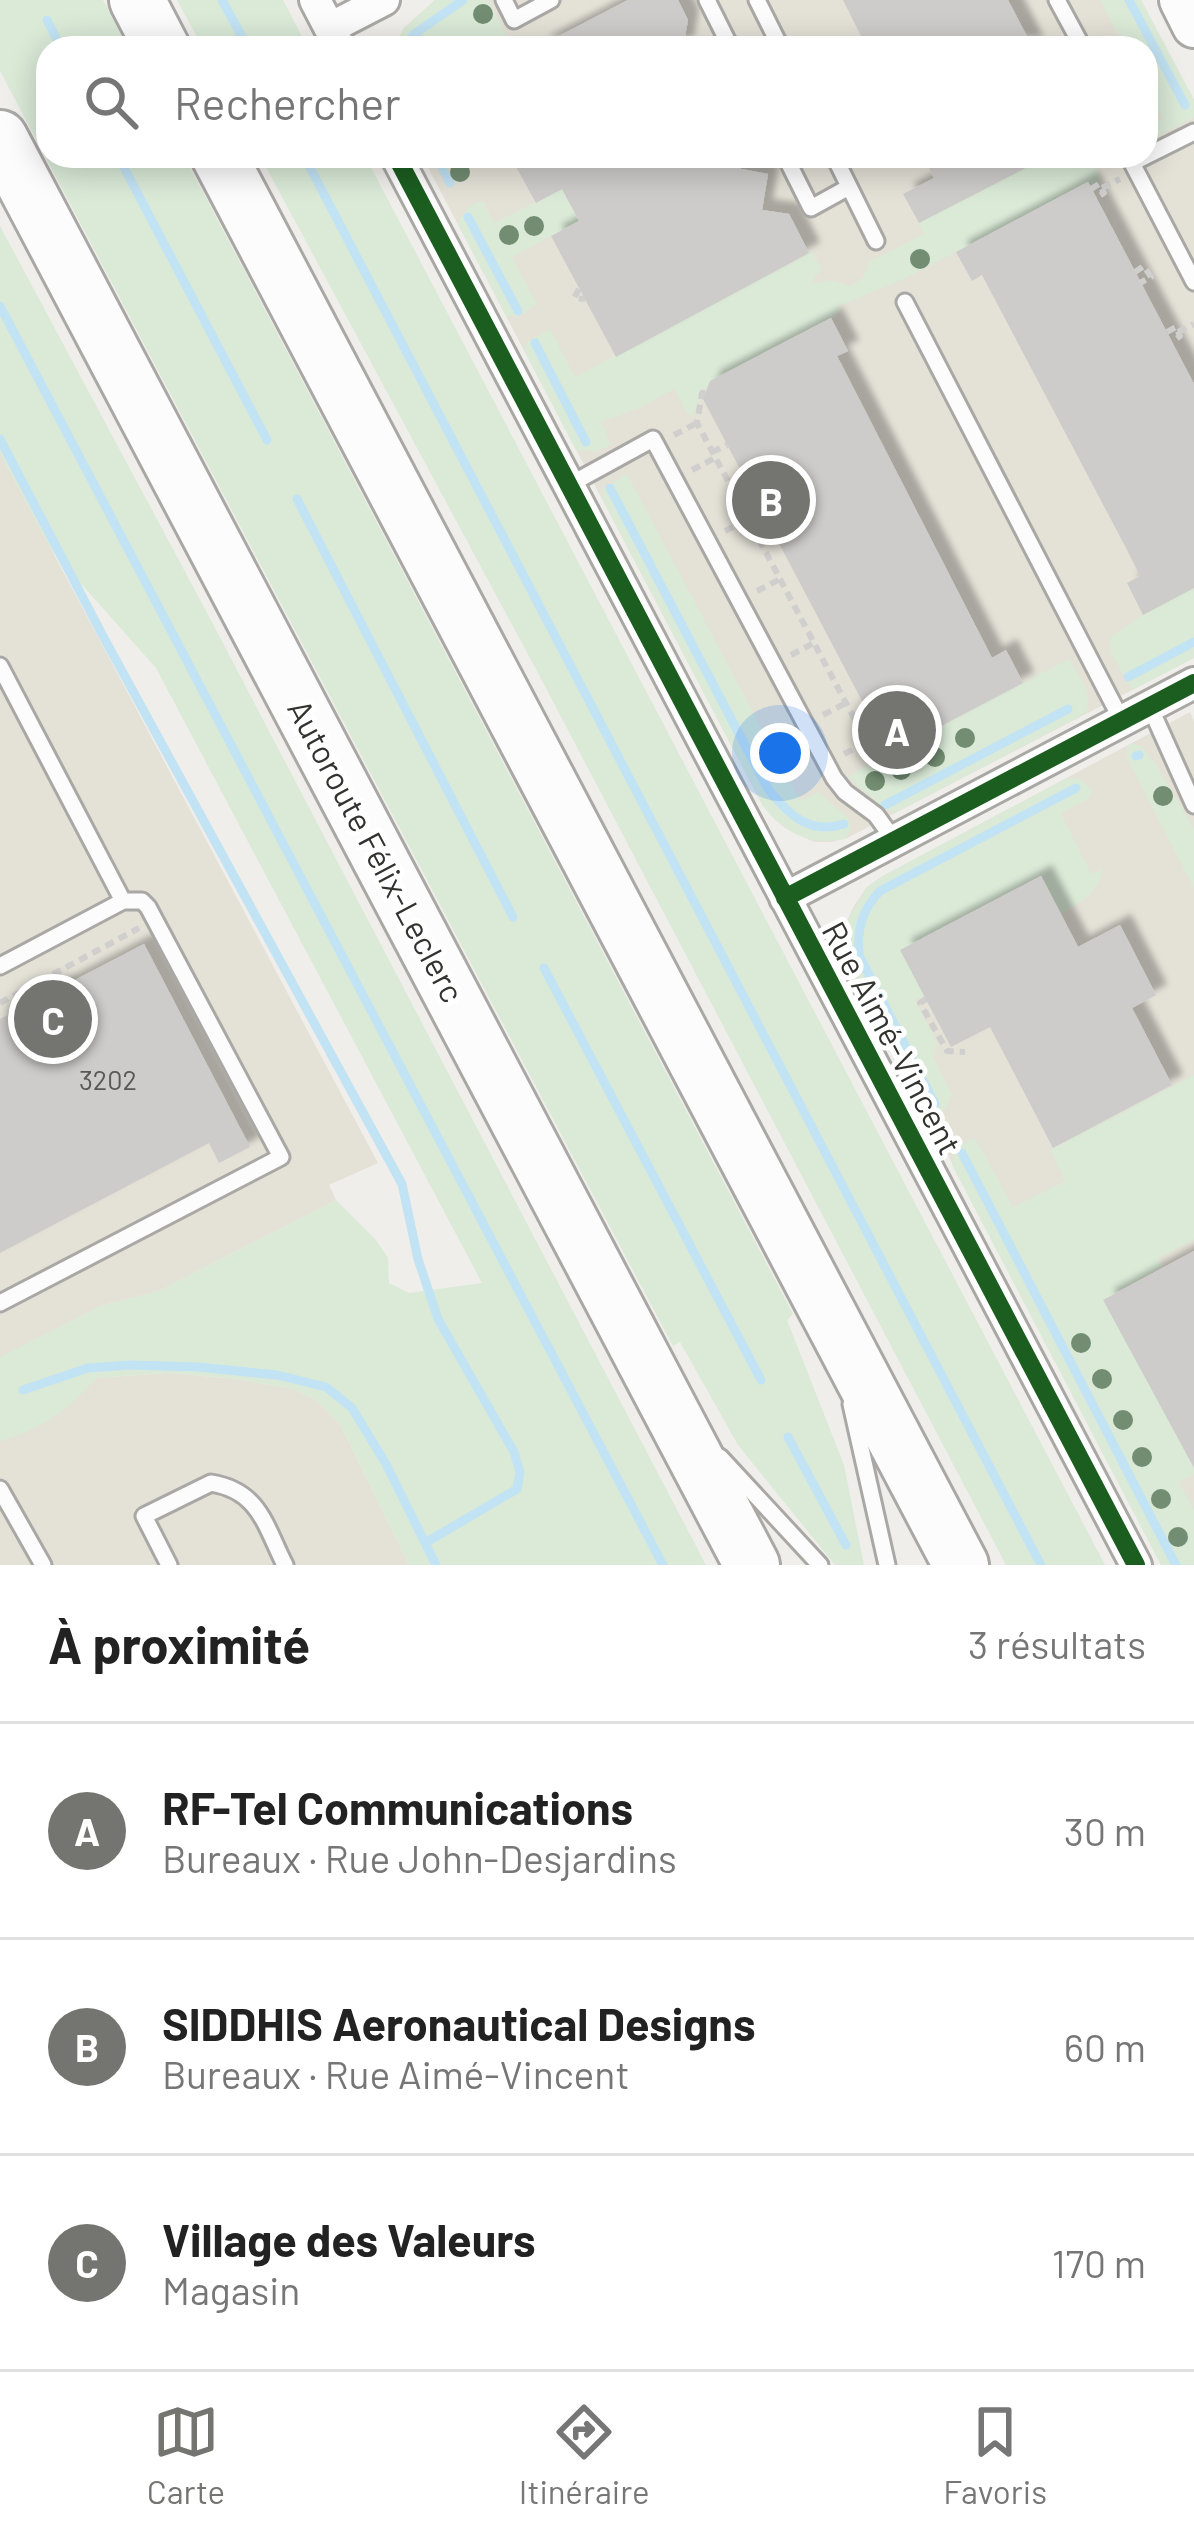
<!DOCTYPE html>
<html lang="fr">
<head>
<meta charset="utf-8">
<style>
	:root { --surface:#fff; --page:#f2f2f2; --text:#222; --muted:#767676; --line:#e0e0e0; --accent:#747470 }
	body { margin:0; font-family:Barlow,sans-serif; background:var(--page); color:var(--text) }
	.you { position:absolute; left:780px; top:753px; width:42px; height:42px; margin:-30px; border:9px solid #fff; border-radius:50%; background:#1a73e8; box-shadow:0 0 0 18px #1a73e833 }
	.badge { display:grid; place-items:center; width:78px; height:78px; border-radius:50%; background:var(--accent); color:#fff; font-size:39px; font-weight:700 }
	.pin { position:absolute; translate:-50% -50%; border:6px solid #fff; box-shadow:0 3px 12px #0006 }
	.list { margin:0; padding:0; list-style:none }
	h2 { display:flex; justify-content:space-between; align-items:center; height:156px; margin:0; padding:0 48px; font-size:51px }
	h2 small { font-size:39px; font-weight:400; color:var(--muted) }
	.list li { display:grid; grid-template-columns:78px 1fr auto; gap:36px; align-items:center; box-sizing:border-box; height:216px; padding:0 48px; border-top:3px solid var(--line) }
	.list b { display:block; font-size:45px; white-space:nowrap }
	.list p { margin:0; font-size:39px; white-space:nowrap; color:var(--muted) }
	.list em { font-size:39px; font-style:normal; color:var(--muted) }
	.icon { flex:none; width:66px; height:66px; fill:none; stroke:currentColor; stroke-width:2; stroke-linecap:round; stroke-linejoin:round }
	.map { position:relative; flex:none; width:1194px; height:1565px; overflow:hidden }
	.search { position:absolute; background:var(--surface); box-shadow:0 6px 30px #0003; left:36px; right:36px; top:36px; height:132px; display:flex; align-items:center; gap:30px; box-sizing:border-box; padding:0 42px; border-radius:36px; color:var(--muted); font-size:45px }
	.sheet { height:804px; background:var(--surface) }
	nav { display:flex; justify-content:space-around; align-items:center; box-sizing:border-box; height:168px; border-top:3px solid var(--line); background:var(--surface); font-size:33px; color:var(--muted) }
	nav a { display:grid; justify-items:center; gap:6px }
	nav .on { color:var(--accent) }
	.map>svg:first-child { display:block }
</style>
</head>
<body>
<div class="map">
<svg width="1194" height="1565" viewBox="0 0 1194 1565">
	<defs>
		<filter id="shadow"><feDropShadow dx="11" dy="-11" stdDeviation="3" flood-color="#0004"/></filter>
	</defs>
	<rect width="100%" height="100%" fill="#efeeea"/>
	<path fill="#e4e1d7" d="M435 0H1141L1194 100V658L847 838 832 842H814L785 828 763 806 422 156H1146V48H393L404 28Z
		M0 453 378 1163 329 1185 336 1200 159 1291 100 1306 0 1360Z
		M1190 712 1194 721V1565H1161L845 957 844 940 846 923 854 906 866 888 881 877Z
		M168 1373 237 1379 294 1389 317 1401 340 1424 409 1565H0V1409L97 1378Z"/>
	<path fill="#daead7" d="M0 0H103L128 48H48V156H184L793 1314 787 1320 844 1465 864 1565H835L738 1445 680 1342 673 1346 0 71Z
		M177 0H283L308 48H203Z
		M435 0H488L513 48H393L404 28Z
		M1100 0H1141L1194 100V117L1146 142V128L1163 119 1146 87V48H1126Z
		M260 156H365L1105 1565H1006L538 673Z
		M1049 156H1116L1095 167 1101 180 1089 186 1087 183 906 278 839 306 841 311 831 318 710 381 707 389H702L695 414 689 416 674 389 640 408 601 422 611 444 596 452 576 450 524 350 528 341 550 329 575 377 812 252 822 270 815 276 813 284 831 280 851 286 863 278 869 262 924 234 919 223Z
		M562 189 579 221 512 257 537 304 519 316H506L458 224C461 213 471 203 483 201L494 223Z
		M0 226 205 609 706 1565H409L340 1424 317 1401 294 1389 237 1379 168 1373 97 1378C65 1411 45 1428 0 1441V1357L100 1306 159 1291 336 1200 376 1240 388 1258 389 1283 409 1293 482 1283 156 668 52 551 0 453Z
		M627 474 800 801 818 792 849 819 850 831 847 838C812 848 784 833 763 806L602 498 603 489Z
		M1194 588V658L1134 689 1130 687 1110 651 1111 637 1143 615Z
		M1069 659C1079 677 1095 695 1085 714L896 812 886 810 848 777 871 763 863 748 869 744 901 753 903 746Z
		M1132 743 1142 747 1155 763 1194 829V889L1127 758V746Z
		M1067 778 1080 779 1092 790 1090 798 1061 813 1091 874 1102 869C1100 895 1079 901 1061 915L1040 876 901 950 924 996 915 1000 937 1044 933 1057 952 1095 945 1110 937 1112 923 1108 845 957 846 923 866 888 881 877Z
		M1194 1075V1240L1159 1258 1163 1267 1104 1300 1194 1468V1474L1179 1482 1194 1510V1565H1161L952 1165 956 1147 975 1138 1013 1207 1065 1181 1050 1150Z"/>
	<g fill="none" stroke-linecap="round" stroke-linejoin="round">
		<path stroke="#c2e3f4" stroke-width="9" d="M222 0 248 48
			M1129 0 1185 105
			M47 20 61 48
			M407 48 413 35 463 0
			M118 156 267 440
			M304 156 1041 1565
			M436 156 450 183
			M468 217 518 311
			M0 306 663 1565
			M535 343 586 442
			M0 439 104 638 402 1184 418 1259 438 1319 514 1452 520 1472 517 1489 425 1543
			M610 488 768 789C789 815 809 835 844 824
			M297 499 513 917
			M1128 677 1194 642
			M1136 756 1139 755
			M885 805 1068 709
			M544 968 761 1380
			M935 1104 859 955C857 928 862 910 880 891L1076 788
			M962 1153 1176 1565
			M23 1390 88 1368 130 1365 198 1367 277 1375 326 1387 352 1408 386 1464 436 1565
			M788 1437 846 1545"/>
	</g>
	<path fill="#ceccca" filter="url(#shadow)" d="M628 0H678L688 20 683 48H536Z
		M843 0H1008L1033 48H867Z
		M510 156H735L741 169 768 174 762 210 789 214 809 253 616 357 551 236 579 221 562 189 536 203Z
		M923 156H1049L919 223 903 194 934 178Z
		M1088 182 1194 384V588L1143 615 1127 583 1140 576 1126 548 982 275 972 281 956 252Z
		M831 318 848 351 837 356 992 658 1006 650 1023 683 903 746 882 739 703 399 710 381Z
		M1041 876 1078 947 1120 925 1156 995 1132 1008 1172 1085 1053 1148 990 1027 951 1047 900 950Z
		M144 944 250 1147 219 1163 209 1143 0 1253V1019Z
		M1194 1251V1468L1103 1300Z"/>
	<g fill="none" stroke-linecap="round" stroke-linejoin="round">
		<defs>
			<path id="lane" d="M504 0 514 20 551 0
				M707 0 731 48
				M757 0 781 48
				M1057 0 1083 48
				M1194 132 1132 163 1194 282
				M785 156 811 208 849 187
				M834 156 876 241
				M905 302 1122 721
				M569 485 653 439 834 778 845 792 876 815 894 840
				M0 666 123 901
				M1150 707 1194 805
				M0 966 123 901H142L148 907 281 1157 0 1303
				M851 1404 887 1565
				M720 1457 820 1565
				M0 1489 43 1565
				M169 1565 144 1516 211 1483C260 1491 265 1526 285 1565"/>
			<path id="street" d="M315 0 340 48
				M330 28 384 0
				M396 156 1136 1565
				M785 898 1194 683"/>
			<path id="secondary" d="M1181 0 1194 26"/>
			<path id="highway" d="M137 0 162 48
				M0 138 752 1565
				M219 156 961 1565"/>
		</defs>
		<use href="#lane" stroke="#a9a8a5" stroke-width="21"/>
		<use href="#street" stroke="#a9a8a5" stroke-width="36"/>
		<use href="#secondary" stroke="#a9a8a5" stroke-width="48"/>
		<use href="#highway" stroke="#a9a8a5" stroke-width="60"/>
		<path stroke="#d0cfce" stroke-width="6" stroke-dasharray="9 6" stroke-linecap="butt" d="M1031 44 1037 42 1040 48
			M505 156 507 170
			M1102 188 1120 179
			M1091 189 1099 184 1104 193 1096 198
			M1135 272 1144 266 1151 277 1140 283
			M579 289 574 298 585 299
			M1167 332 1176 327 1180 336 1172 342
			M1178 332 1194 324
			M705 393H702L697 423 846 703 867 742 891 749 893 742
			M674 435 697 423
			M712 452 727 445
			M692 470 715 458
			M725 531 748 520
			M757 591 780 579
			M791 655 814 643
			M823 715 846 703
			M844 754 867 742
			M926 999 920 1003 947 1051 965 1052
			M0 1003 139 928"/>
		<use href="#lane" stroke="#fdfcfc" stroke-width="15"/>
		<use href="#street" stroke="#fdfcfc" stroke-width="30"/>
		<use href="#secondary" stroke="#fdfcfc" stroke-width="42"/>
		<use href="#highway" stroke="#fdfcfc" stroke-width="54"/>
		<defs>
			<path id="cycleway" d="M396 156 1136 1565
				M785 898 1194 683"/>
		</defs>
		<use href="#cycleway" stroke="#fff" stroke-width="26"/>
		<use href="#cycleway" stroke="#1b5e20" stroke-width="18"/>
	</g>
	<g fill="#728d72">
		<circle cx="483" cy="14" r="10"/>
		<circle cx="460" cy="172" r="10"/>
		<circle cx="534" cy="226" r="10"/>
		<circle cx="509" cy="235" r="10"/>
		<circle cx="920" cy="259" r="10"/>
		<circle cx="965" cy="738" r="10"/>
		<circle cx="935" cy="757" r="10"/>
		<circle cx="901" cy="770" r="10"/>
		<circle cx="875" cy="781" r="10"/>
		<circle cx="1163" cy="796" r="10"/>
		<circle cx="1081" cy="1343" r="10"/>
		<circle cx="1102" cy="1379" r="10"/>
		<circle cx="1123" cy="1420" r="10"/>
		<circle cx="1142" cy="1457" r="10"/>
		<circle cx="1161" cy="1499" r="10"/>
		<circle cx="1178" cy="1537" r="10"/>
	</g>
	<g text-anchor="middle" stroke-width="10" stroke-linejoin="round" paint-order="stroke">
		<g font-size="27" fill="#595856">
			<text x="108" y="1090">3202</text>
		</g>
		<g font-size="33" fill="#32322f" stroke="#fff">
			<text transform="translate(376 851) rotate(62)" y="12">Autoroute Félix-Leclerc</text>
			<text transform="translate(892 1038) rotate(62)" y="12">Rue Aimé-Vincent</text>
		</g>
	</g>
</svg>
<div class="you"></div>
<div class="pin badge" style="left:897px;top:730px">A</div>
<div class="pin badge" style="left:771px;top:500px">B</div>
<div class="pin badge" style="left:53px;top:1019px">C</div>
<div class="search"><svg class="icon" aria-label="search" viewBox="0 0 24 24"><circle cx="10" cy="10" r="6"/><path d="M15 15l6 6"/></svg>Rechercher</div>
</div>
<section class="sheet">
<h2>À proximité<small>3 résultats</small></h2>
<ul class="list">
<li><span class="badge">A</span><div><b>RF-Tel Communications</b><p>Bureaux · Rue John-Desjardins</p></div><em>30 m</em></li>
<li><span class="badge">B</span><div><b>SIDDHIS Aeronautical Designs</b><p>Bureaux · Rue Aimé-Vincent</p></div><em>60 m</em></li>
<li><span class="badge">C</span><div><b>Village des Valeurs</b><p>Magasin</p></div><em>170 m</em></li>
</ul>
</section>
<nav>
<a class="on"><svg class="icon" aria-label="map" viewBox="0 0 24 24"><path d="M3 6l6-2 6 2 6-2v14l-6 2-6-2-6 2zM9 4v14M15 6v14"/></svg>Carte</a>
<a><svg class="icon" aria-label="directions" viewBox="0 0 24 24"><path d="M12 3l9 9-9 9-9-9zM9 14v-3h6M13 9l2 2-2 2"/></svg>Itinéraire</a>
<a><svg class="icon" aria-label="saved" viewBox="0 0 24 24"><path d="M7 4h10v16l-5-4-5 4z"/></svg>Favoris</a>
</nav>
</body>
</html>
